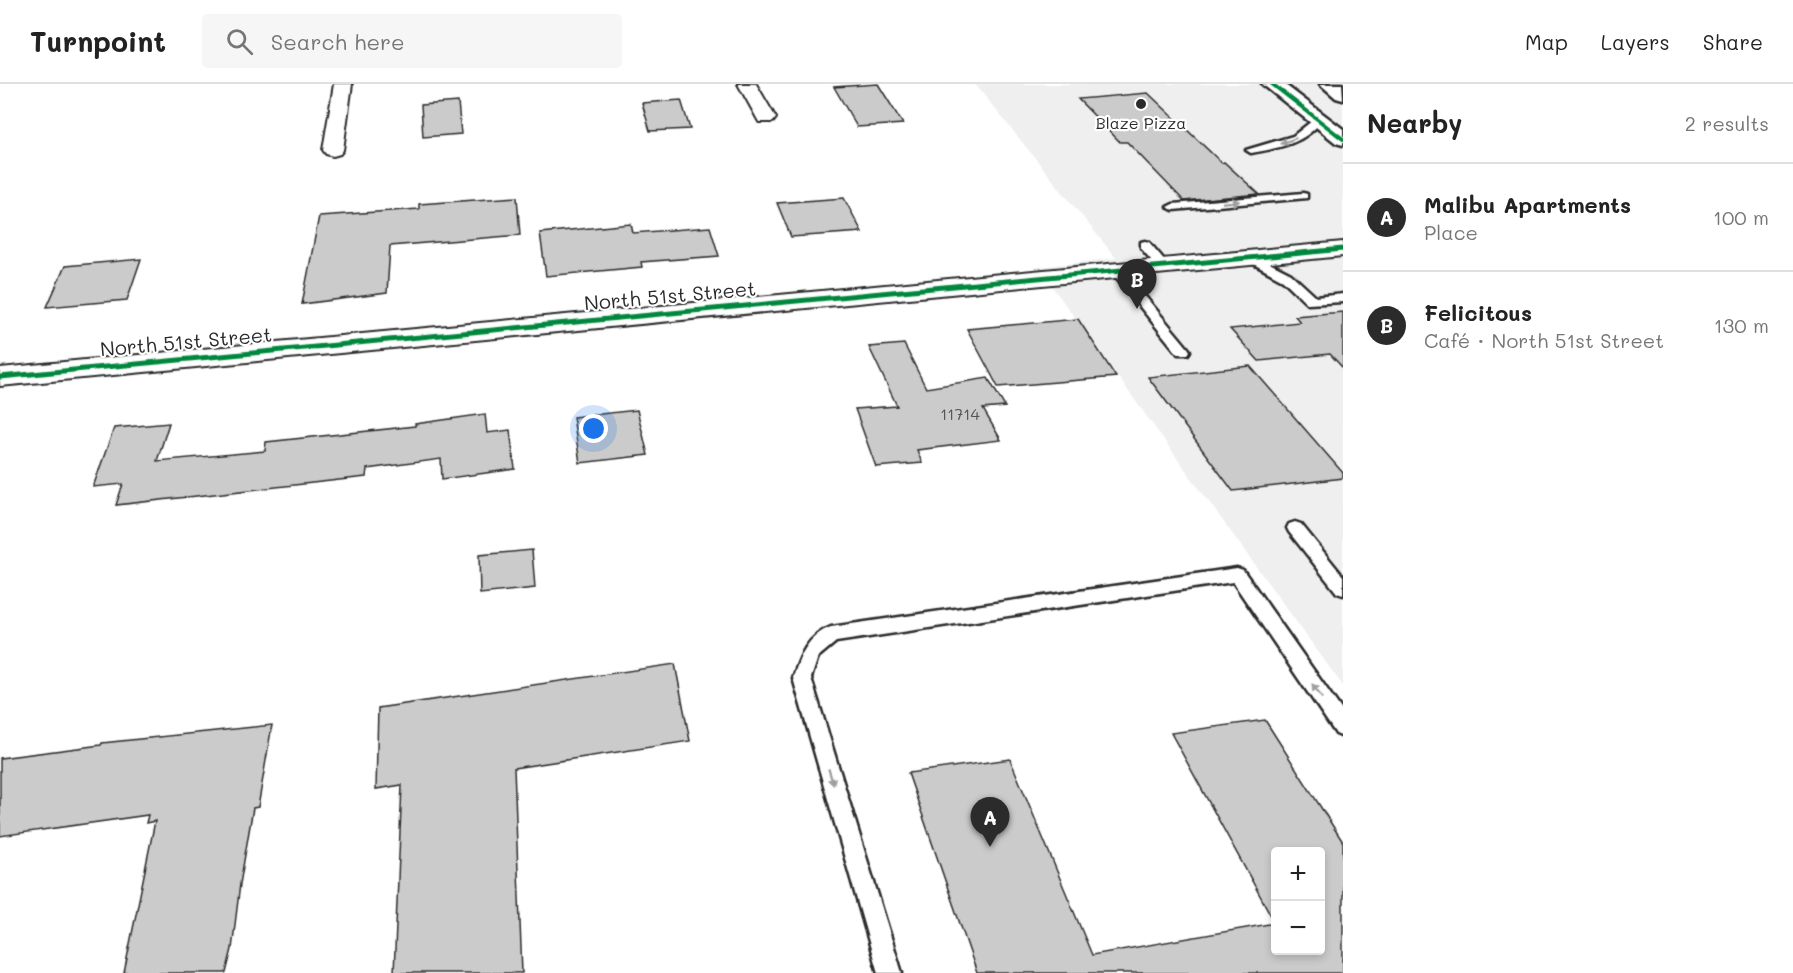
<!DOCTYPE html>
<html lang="en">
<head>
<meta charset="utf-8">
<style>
	:root { --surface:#fff; --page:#f6f6f6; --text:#222; --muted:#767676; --line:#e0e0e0; --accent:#2b2b2b }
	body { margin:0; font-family:Mali,sans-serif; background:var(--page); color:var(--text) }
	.controls { position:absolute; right:18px; bottom:18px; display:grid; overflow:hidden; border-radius:6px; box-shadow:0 3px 9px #0003 }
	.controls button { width:54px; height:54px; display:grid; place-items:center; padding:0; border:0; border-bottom:2px solid var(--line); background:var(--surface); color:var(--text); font:30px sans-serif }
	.you { position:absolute; left:594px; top:345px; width:21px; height:21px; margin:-15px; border:4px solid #fff; border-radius:50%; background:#1a73e8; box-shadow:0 0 0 9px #1a73e833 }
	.badge { display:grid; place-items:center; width:39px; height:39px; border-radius:50%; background:var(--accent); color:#fff; font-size:20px; font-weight:700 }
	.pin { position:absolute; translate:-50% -50px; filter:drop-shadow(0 2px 3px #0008) }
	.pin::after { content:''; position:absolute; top:32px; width:21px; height:18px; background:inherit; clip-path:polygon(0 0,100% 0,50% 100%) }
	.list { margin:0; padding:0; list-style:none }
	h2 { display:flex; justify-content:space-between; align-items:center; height:78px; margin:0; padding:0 24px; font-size:26px }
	h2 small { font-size:20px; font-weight:400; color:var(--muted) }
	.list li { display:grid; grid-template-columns:39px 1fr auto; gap:18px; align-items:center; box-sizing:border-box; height:108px; padding:0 24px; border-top:2px solid var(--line) }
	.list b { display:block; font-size:22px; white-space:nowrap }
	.list p { margin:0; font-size:20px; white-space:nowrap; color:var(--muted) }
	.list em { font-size:20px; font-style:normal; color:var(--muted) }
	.icon { flex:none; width:33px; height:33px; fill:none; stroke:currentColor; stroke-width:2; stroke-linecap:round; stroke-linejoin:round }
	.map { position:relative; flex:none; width:1343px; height:889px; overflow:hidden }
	header { display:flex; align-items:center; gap:36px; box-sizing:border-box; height:84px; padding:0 30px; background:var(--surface); border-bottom:2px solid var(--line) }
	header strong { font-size:28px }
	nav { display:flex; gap:33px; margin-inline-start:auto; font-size:21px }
	.search { width:420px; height:54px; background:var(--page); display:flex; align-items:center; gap:15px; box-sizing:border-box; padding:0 21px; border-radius:6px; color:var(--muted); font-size:22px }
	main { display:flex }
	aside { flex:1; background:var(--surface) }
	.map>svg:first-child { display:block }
</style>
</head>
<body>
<header>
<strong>Turnpoint</strong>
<div class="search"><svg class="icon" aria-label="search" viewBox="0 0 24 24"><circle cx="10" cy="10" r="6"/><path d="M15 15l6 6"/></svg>Search here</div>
<nav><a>Map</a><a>Layers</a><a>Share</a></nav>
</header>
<main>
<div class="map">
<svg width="1343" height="889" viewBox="0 0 1343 889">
	<rect width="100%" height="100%" fill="#fff"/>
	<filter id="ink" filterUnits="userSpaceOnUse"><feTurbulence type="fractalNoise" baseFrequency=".0167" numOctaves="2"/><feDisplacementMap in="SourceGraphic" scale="12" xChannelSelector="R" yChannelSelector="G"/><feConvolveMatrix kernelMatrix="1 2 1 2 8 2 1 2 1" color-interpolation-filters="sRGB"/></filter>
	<g filter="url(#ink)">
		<path fill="#efefef" d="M975 0H1343V602L1038 183 1116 174Z"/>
		<path fill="#cbcbcb" stroke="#2b2b2b" stroke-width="1.5" fill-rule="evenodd" d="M878 0 903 40 857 43 834 3Z
			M1148 9 1222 79 1224 78 1259 110 1184 117 1127 58H1120L1078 15Z
			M681 16 690 45 650 47 642 19Z
			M458 18 461 50 423 53 421 21Z
			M517 113 520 151 390 162 387 209 302 220 319 132 419 125V120Z
			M844 114 862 148 791 153 777 119Z
			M631 140 633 149 710 143 719 172 641 178 642 183 546 192 540 149Z
			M141 175 127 216 47 223 65 182Z
			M1343 228V284L1330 270 1259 277 1230 245 1300 238 1295 232Z
			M1078 235 1116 293 998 303 967 245Z
			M904 260 926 304 988 294 1005 323 983 325 1001 356 917 366 922 379 876 383 855 325 897 322 869 263Z
			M1250 282 1343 389V394L1233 407 1148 293Z
			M637 326 648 371 580 379 573 333Z
			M485 330 487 349 510 346 515 385 442 395 441 375 367 385 366 393 116 421 123 400 93 403 114 344 169 339 157 377 265 367 266 358 415 342V340Z
			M532 466 535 504 480 510 479 471Z
			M675 580 690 657 514 684 522 889H394L402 701 376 705 378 624Z
			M1265 636 1343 758V889H977L908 689 1010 675 1092 871 1275 839 1171 649ZM1275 768H1320V867H1275Z
			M272 641 258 723 253 724 240 800 232 865 226 889H124L155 737 146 739 148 731 0 752V674L101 661 102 659Z"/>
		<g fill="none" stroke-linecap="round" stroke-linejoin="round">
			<defs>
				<path id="service" d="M1317 33 1322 36C1305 60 1278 64 1251 69L1246 66 1293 52Z
					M1303 109 1307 110V114L1173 126 1167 123 1173 120Z
					M1145 157 1149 158 1166 178 1168 181 1166 184H1158L1141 164V158Z
					M1250 169 1291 190 1316 213 1343 210V218L1308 220 1283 196 1246 176 1244 173Z
					M1116 181 1120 182 1188 264 1190 267 1188 270H1178L1112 188 1110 185Z
					M1295 438 1301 440 1343 492V511L1337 509 1289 448 1287 444 1289 440Z
					M1237 484 1243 486 1343 628V653L1336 650 1233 498 836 558 818 573 811 594 902 889H878L793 594C800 572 807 552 831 543Z"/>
				<path id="minor" d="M334 0H352L343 66 340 70 333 72 326 70 323 66Z
					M738 0H756L776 34 773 38H759Z
					M1343 158V172L0 302V284Z"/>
				<path id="primary" d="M1262 0H1284L1343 45V61L1336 59Z
					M1320 0H1342L1343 16 1336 14Z"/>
			</defs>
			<use href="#service" stroke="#2b2b2b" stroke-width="5"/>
			<use href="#minor" stroke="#2b2b2b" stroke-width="4"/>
			<use href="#primary" stroke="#2b2b2b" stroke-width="5"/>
			<use href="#service" fill="#fff" fill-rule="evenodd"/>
			<use href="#minor" fill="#fff" fill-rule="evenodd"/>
			<use href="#primary" fill="#fff" fill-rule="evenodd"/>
			<defs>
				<path id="cycleway-far1" d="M1272 0 1343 55"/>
				<path id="cycleway" d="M0 293 1343 165"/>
			</defs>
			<use href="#cycleway-far1" stroke="#fff" stroke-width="6"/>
			<use href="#cycleway" stroke="#fff" stroke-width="8"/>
			<use href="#cycleway-far1" stroke="#00873e" stroke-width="4"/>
			<use href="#cycleway" stroke="#00873e" stroke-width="5"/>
		</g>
		<defs><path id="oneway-solid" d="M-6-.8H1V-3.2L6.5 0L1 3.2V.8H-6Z" transform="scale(1.5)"/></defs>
		<g fill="#a0a0a0">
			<use href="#oneway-solid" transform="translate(1288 57) rotate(160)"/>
			<use href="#oneway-solid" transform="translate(1231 118) rotate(-5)"/>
			<use href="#oneway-solid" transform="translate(1317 607) rotate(-125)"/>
			<use href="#oneway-solid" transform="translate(831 693) rotate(73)"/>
		</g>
	</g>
	<circle fill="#2b2b2b" stroke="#fff" stroke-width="2" cx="1141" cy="20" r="6"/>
	<g text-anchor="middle" stroke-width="4.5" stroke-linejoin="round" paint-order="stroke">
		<g font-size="16" fill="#2b2b2b" stroke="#fff">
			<text x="1141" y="45">Blaze Pizza</text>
		</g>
		<g font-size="16" fill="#535353">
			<text x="960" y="336">11714</text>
		</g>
		<g font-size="20" fill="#2b2b2b" stroke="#fff">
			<text transform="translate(670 212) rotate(-5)" y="7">North 51st Street</text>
			<text transform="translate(186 258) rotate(-5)" y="7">North 51st Street</text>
		</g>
	</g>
</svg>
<div class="controls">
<button>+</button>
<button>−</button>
</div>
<div class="you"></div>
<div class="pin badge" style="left:990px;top:763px">A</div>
<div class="pin badge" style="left:1137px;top:225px">B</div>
</div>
<aside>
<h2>Nearby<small>2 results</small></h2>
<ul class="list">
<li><span class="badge">A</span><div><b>Malibu Apartments</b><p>Place</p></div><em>100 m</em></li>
<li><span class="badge">B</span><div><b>Felicitous</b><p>Café · North 51st Street</p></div><em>130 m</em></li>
</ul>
</aside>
</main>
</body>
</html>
